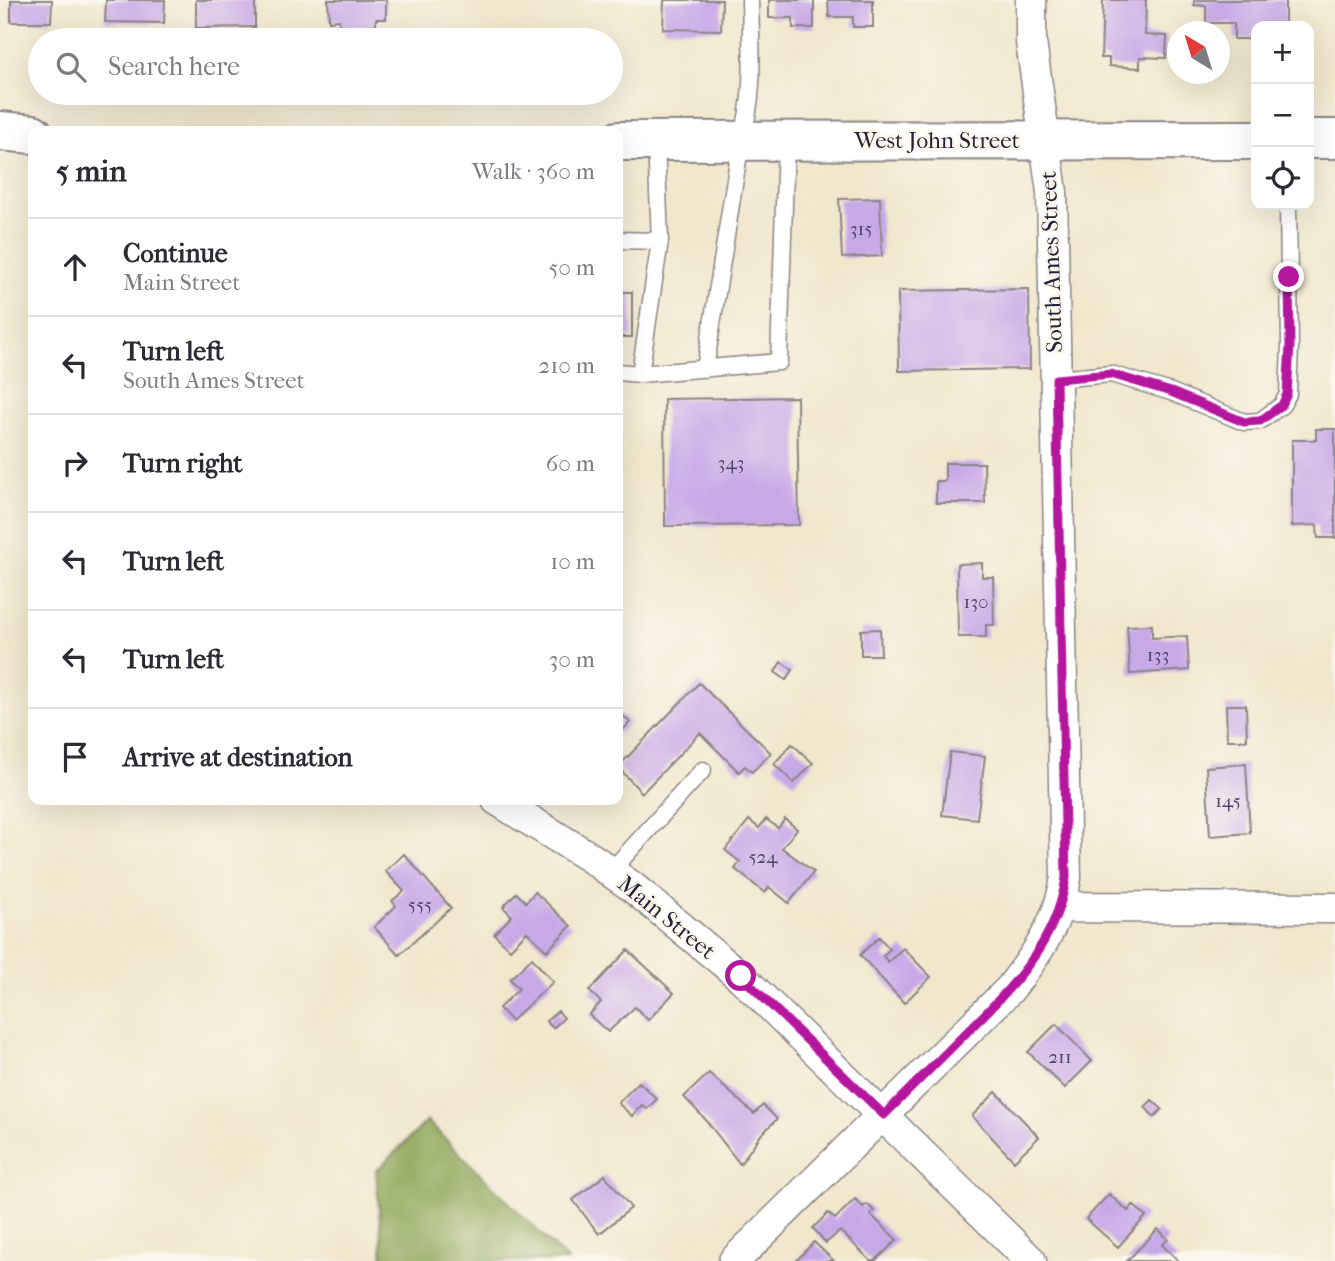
<!DOCTYPE html>
<html lang="en">
<head>
<meta charset="utf-8">
<style>
	:root { --surface:#fff; --page:#f7f7f7; --text:#2b2b33; --muted:#7c7c81; --line:#e1e1e2 }
	body { margin:0; font-family:"IM FELL French Canon",serif; background:var(--page); color:var(--text) }
	.controls { position:absolute; right:21px; top:21px; display:grid; overflow:hidden; border-radius:14px; box-shadow:0 7px 28px #0002 }
	.controls button { width:63px; height:63px; display:grid; place-items:center; padding:0; border:0; border-bottom:2px solid var(--line); background:var(--surface); color:var(--text); font:35px sans-serif }
	.compass { position:absolute; left:1167px; top:21px; width:63px; height:63px; border-radius:50%; background:var(--surface); box-shadow:0 7px 28px #0002; rotate:322deg }
	.stop { position:absolute; width:21px; height:21px; margin:-16px; border:5px solid #b5179e; border-radius:50%; background:#fff }
	.stop.end { background:#b5179e; border-color:#fff; box-shadow:0 2px 7px #0008 }
	.list { margin:0; padding:0; list-style:none }
	h2 { display:flex; justify-content:space-between; align-items:center; height:91px; margin:0; padding:0 28px; font-size:30px }
	h2 small { font-size:23px; font-weight:400; color:var(--muted) }
	.list li { display:grid; grid-template-columns:46px 1fr auto; gap:21px; align-items:center; box-sizing:border-box; height:98px; padding:0 28px; border-top:2px solid var(--line) }
	.list b { display:block; font-size:26px; white-space:nowrap }
	.list p { margin:0; font-size:23px; white-space:nowrap; color:var(--muted) }
	.list em { font-size:23px; font-style:normal; color:var(--muted) }
	.icon { flex:none; width:38px; height:38px; fill:none; stroke:currentColor; stroke-width:2; stroke-linecap:round; stroke-linejoin:round }
	.map { position:relative; flex:none; width:1335px; height:1261px; overflow:hidden }
	.search { position:absolute; background:var(--surface); box-shadow:0 7px 28px #0002; left:28px; top:28px; width:595px; height:77px; display:flex; align-items:center; gap:18px; box-sizing:border-box; padding:0 24px; border-radius:38px; color:var(--muted); font-size:26px }
	.panel { position:absolute; background:var(--surface); box-shadow:0 7px 28px #0002; left:28px; top:126px; width:595px; height:679px; border-radius:14px }
	.map>svg:first-child { display:block }
</style>
</head>
<body>
<div class="map">
<svg width="1335" height="1261" viewBox="0 0 1335 1261">
	<rect width="100%" height="100%" fill="#fbf7ec"/>
	<filter id="ink" filterUnits="userSpaceOnUse"><feTurbulence type="fractalNoise" baseFrequency=".0143" numOctaves="2"/><feDisplacementMap in="SourceGraphic" scale="14" xChannelSelector="R" yChannelSelector="G"/><feConvolveMatrix kernelMatrix="1 2 1 2 8 2 1 2 1" color-interpolation-filters="sRGB"/></filter>
	<filter id="wash" filterUnits="userSpaceOnUse"><feTurbulence type="fractalNoise" baseFrequency=".00686" numOctaves="4" result="noise"/><feDisplacementMap in="SourceGraphic" scale="28" xChannelSelector="R" yChannelSelector="G"/><feGaussianBlur stdDeviation="1.57" result="paint"/><feColorMatrix in="noise" values="0 0 0 0 0 0 0 0 0 0 0 0 0 0 0 0 0 1.4 0 .05"/><feComposite in="paint" operator="in"/></filter>
	<g filter="url(#wash)">
		<rect width="100%" height="100%" fill="#f1e7cd"/>
		<path fill="#8da556" stroke="#586448" stroke-width="2" d="M427 1121 568 1261H383L376 1171Z"/>
		<g id="blocks">
			<path fill="#c8a9e8" d="M11 0H52L51 22H11Z
				M106 0H165L164 23 105 22Z
				M196 0H255V27L196 28Z
				M328 0H386V19H376V29H340L339 20 329 21Z
				M664 0H722L721 30 663 29Z
				M769 0H814V28H793V18H769Z
				M828 0H873V27H853V17H829Z
				M1103 0H1146L1145 35 1167 36 1166 58 1140 57V68L1109 66V58H1101Z
				M1194 0H1285V26H1256V39H1234V23H1206V6L1194 5Z
				M880 198 882 256 842 258 839 199Z
				M1029 289 1030 369 899 371 898 291Z
				M618 292H632V337H618Z
				M797 397 799 525 665 526 664 399Z
				M1316 429H1335V538H1318L1317 525 1292 526V440H1316Z
				M945 463H984L985 503H936V481H945Z
				M982 563V577H993L994 625H986V637H958L957 564Z
				M1152 625V638L1187 636 1189 670 1130 674 1127 626Z
				M880 629 881 655H861V630Z
				M781 662 793 670 786 680 775 672Z
				M699 683 771 753 752 772 745 766 739 772 700 733 642 793 618 767Z
				M1226 705H1246L1247 740H1227Z
				M618 711 630 722 618 736Z
				M792 744 813 763 794 783 774 764Z
				M950 752 985 756 977 819 942 815Z
				M1246 764 1250 833 1210 836 1206 767Z
				M766 819 778 828 785 819 797 829 782 848 814 872 789 903 769 887 765 893 735 869 740 862 725 850 749 820 759 828Z
				M404 854 451 908 399 955 374 927 396 906 392 901 404 891 385 871Z
				M535 892 571 926 547 951 527 932 510 949 494 934 512 916 503 907 516 893 526 902Z
				M879 937 890 949 883 956 888 962 903 948 931 977 904 1003 860 955Z
				M628 950 674 993 648 1020 635 1007 608 1032 589 1015 601 1002 589 991Z
				M532 958 553 982 511 1021 499 1008 519 989 510 979Z
				M558 1011 564 1018 553 1028 546 1021Z
				M1056 1024 1092 1061 1065 1088 1028 1052Z
				M709 1073 754 1114 763 1105 777 1119 761 1135 740 1164 705 1119 684 1097Z
				M639 1082 657 1099 647 1109 642 1105 632 1116 618 1103Z
				M996 1092 1039 1137 1014 1161 972 1116Z
				M1152 1100 1162 1109 1154 1117 1145 1107Z
				M605 1175 631 1208 599 1234 573 1200Z
				M1109 1194 1128 1211 1133 1205 1146 1216 1118 1247 1086 1219Z
				M855 1199 863 1207 867 1204 874 1211 870 1214 897 1240 875 1261H871L840 1231 826 1243 813 1228 828 1213 835 1219Z
				M1158 1229 1168 1239 1162 1245 1179 1261H1127Z
				M814 1242 834 1261H796Z"/>
		</g>
	</g>
	<g filter="url(#ink)">
		<use href="#blocks" fill-opacity="0" stroke="#8a8484" stroke-width="2"/>
		<g fill="none" stroke-linecap="round" stroke-linejoin="round">
			<defs>
				<path id="service" d="M656 141 660 241
					M618 240 660 241 640 374 779 362 786 141
					M705 369 741 141C756 94 751 48 750 0
					M618 372 640 374
					M1056 379 1111 374 1171 392 1244 422 1260 421 1282 405 1288 394 1290 346 1288 205
					M610 872 703 770"/>
				<path id="minor" d="M497 800 591 858 631 886 741 977 1031 1261
					M1060 907 1335 908
					M734 1261 1009 990C1037 955 1059 922 1066 878L1052 192 1031 42V0"/>
				<path id="secondary" d="M0 131 33 134
					M1309 139H1335
					M618 141 1256 140"/>
			</defs>
			<use href="#service" stroke="#8a8484" stroke-width="19"/>
			<use href="#minor" stroke="#8a8484" stroke-width="33"/>
			<use href="#secondary" stroke="#8a8484" stroke-width="42"/>
			<use href="#service" stroke="#fff" stroke-width="16"/>
			<use href="#minor" stroke="#fff" stroke-width="30"/>
			<use href="#secondary" stroke="#fff" stroke-width="38"/>
		</g>
	</g>
	<g fill="none" stroke-linecap="round" stroke-linejoin="round" filter="url(#ink)">
		<path stroke="#b5179e" stroke-width="9" d="M741 976 884 1115C912 1087 939 1060 967 1032 1012 987 1056 944 1066 878L1056 379 1111 374 1171 392 1244 422 1260 421 1282 405 1287 394 1290 346 1289 277"/>
	</g>
	<g text-anchor="middle" stroke-width="5" stroke-linejoin="round" paint-order="stroke">
		<g font-size="19" fill="#4c4466">
			<text x="861" y="235">315</text>
			<text x="731" y="469">343</text>
			<text x="976" y="608">130</text>
			<text x="1158" y="661">133</text>
			<text x="1228" y="807">145</text>
			<text x="763" y="863">524</text>
			<text x="420" y="911">555</text>
			<text x="1060" y="1063">211</text>
		</g>
		<g font-size="23" fill="#22223b" stroke="#fbf7ec">
			<text x="937" y="148">West John Street</text>
			<text transform="translate(1051 262) rotate(-92)" y="8">South Ames Street</text>
			<text transform="translate(667 917) rotate(39)" y="8">Main Street</text>
		</g>
	</g>
</svg>
<div class="controls">
<button>+</button>
<button>−</button>
<button><svg class="icon" aria-label="locate" viewBox="0 0 24 24"><circle cx="12" cy="12" r="6"/><path d="M12 2v4M12 18v4M2 12h4M18 12h4"/></svg></button>
</div>
<svg class="compass" viewBox="-18 -18 36 36"><path d="M0-13l5 13h-10z" fill="#e53935"/><path d="M0 13l5-13h-10z" fill="#7c7c81"/></svg>
<div class="stop" style="left:741px;top:976px"></div>
<div class="stop end" style="left:1289px;top:277px"></div>
<div class="search"><svg class="icon" aria-label="search" viewBox="0 0 24 24"><circle cx="10" cy="10" r="6"/><path d="M15 15l6 6"/></svg>Search here</div>
<section class="panel">
<h2>5 min<small>Walk · 360 m</small></h2>
<ul class="list">
<li><svg class="icon" aria-label="ahead" viewBox="0 0 24 24"><path d="M12 20V5M6 11l6-6 6 6"/></svg><div><b>Continue</b><p>Main Street</p></div><em>50 m</em></li>
<li><svg class="icon" aria-label="left" viewBox="0 0 24 24"><path d="M17 20v-9H6M10 6l-5 5 5 5"/></svg><div><b>Turn left</b><p>South Ames Street</p></div><em>210 m</em></li>
<li><svg class="icon" aria-label="right" viewBox="0 0 24 24"><path d="M7 20v-9h11M14 6l5 5-5 5"/></svg><div><b>Turn right</b></div><em>60 m</em></li>
<li><svg class="icon" aria-label="left" viewBox="0 0 24 24"><path d="M17 20v-9H6M10 6l-5 5 5 5"/></svg><div><b>Turn left</b></div><em>10 m</em></li>
<li><svg class="icon" aria-label="left" viewBox="0 0 24 24"><path d="M17 20v-9H6M10 6l-5 5 5 5"/></svg><div><b>Turn left</b></div><em>30 m</em></li>
<li><svg class="icon" aria-label="arrive" viewBox="0 0 24 24"><path d="M6 21V4h12l-3 4 3 4H6"/></svg><div><b>Arrive at destination</b></div></li>
</ul>
</section>
</div>
</body>
</html>
